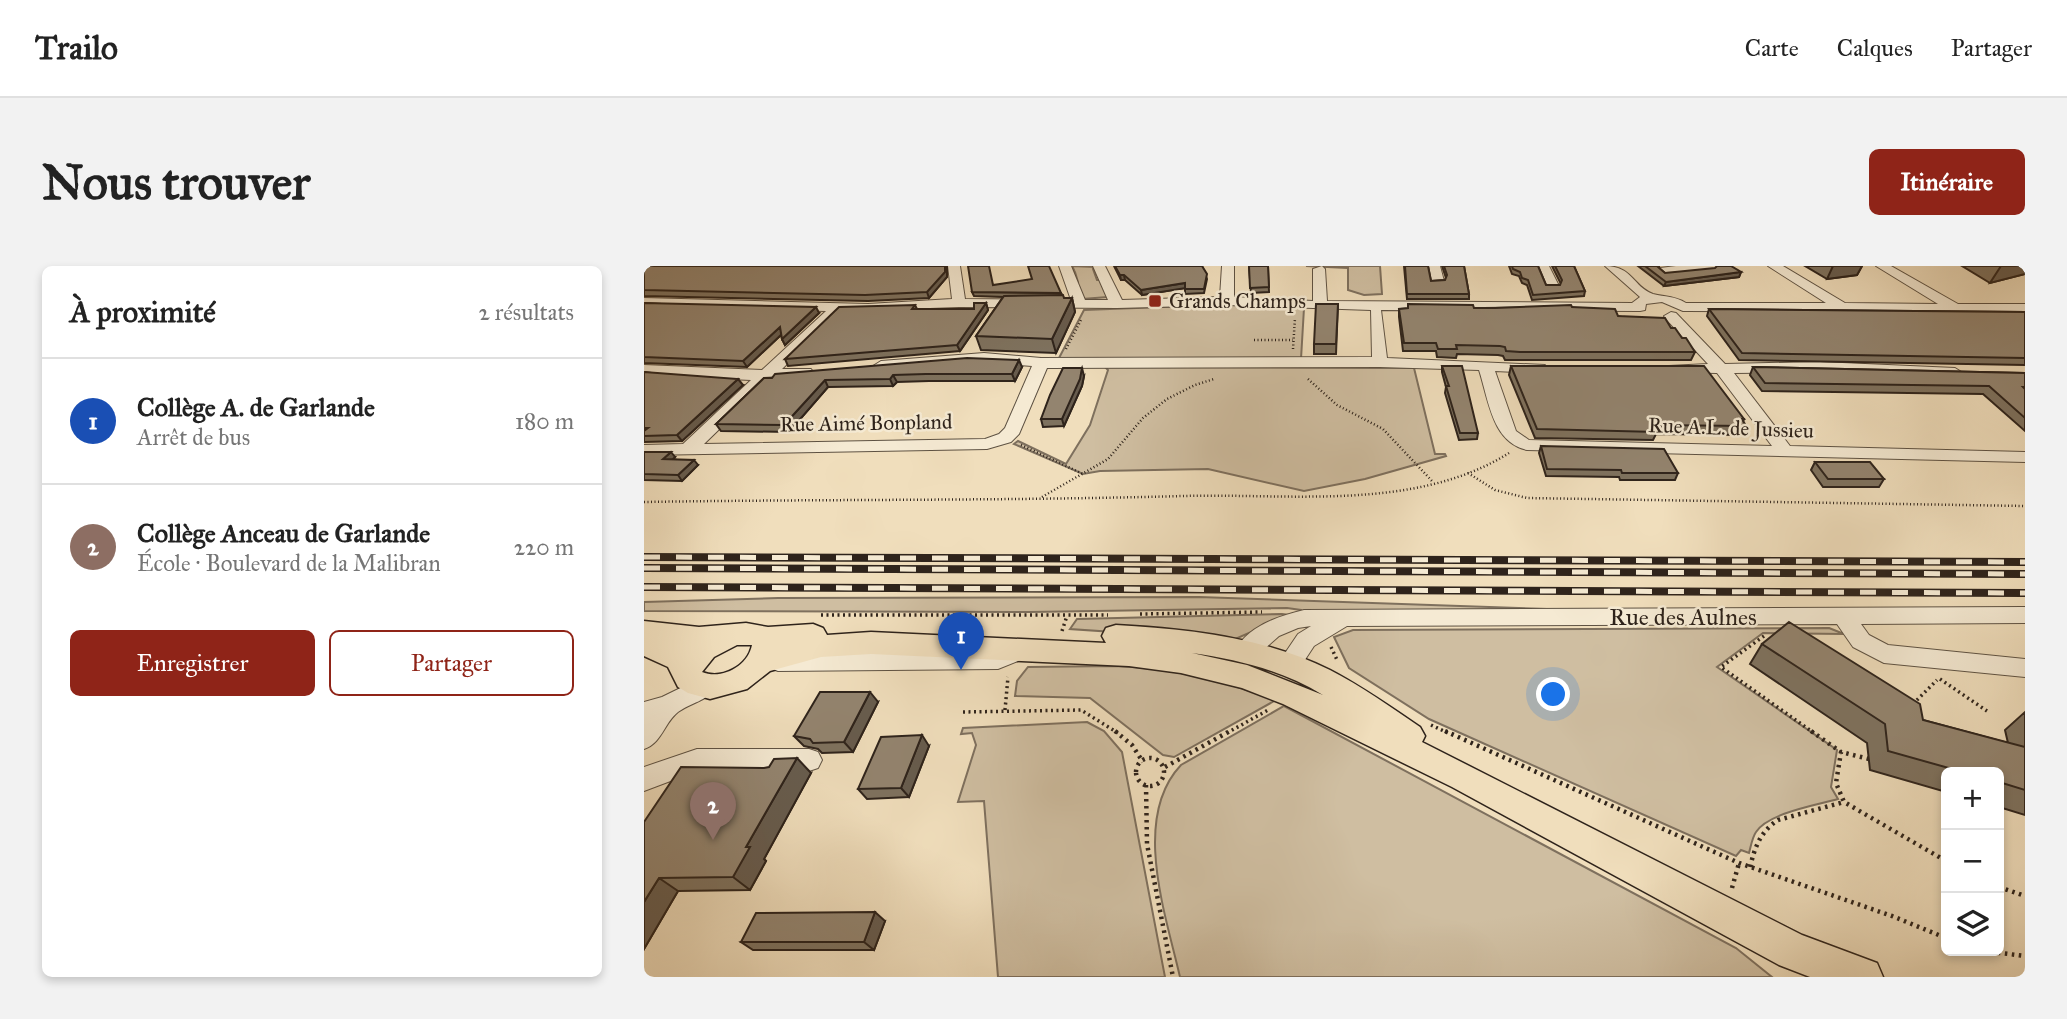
<!DOCTYPE html>
<html lang="fr">
<head>
<meta charset="utf-8">
<style>
	:root { --surface:#fff; --page:#f2f2f2; --text:#222; --muted:#767676; --line:#e0e0e0; --accent:#8f2418 }
	body { margin:0; font-family:"IM FELL Great Primer",serif; background:var(--page); color:var(--text) }
	.controls { position:absolute; right:21px; bottom:21px; display:grid; overflow:hidden; border-radius:10px; box-shadow:0 4px 10px #0003 }
	.controls button { width:63px; height:63px; display:grid; place-items:center; padding:0; border:0; border-bottom:2px solid var(--line); background:var(--surface); color:var(--text); font:35px sans-serif }
	.you { position:absolute; left:910px; top:429px; width:24px; height:24px; margin:-18px; border:5px solid #fff; border-radius:50%; background:#1a73e8; box-shadow:0 0 0 10px #1a73e833 }
	.badge { display:grid; place-items:center; width:46px; height:46px; border-radius:50%; background:var(--accent); color:#fff; font-size:23px; font-weight:700 }
	.pin { position:absolute; translate:-50% -58px; filter:drop-shadow(0 2px 4px #0008) }
	.pin::after { content:''; position:absolute; top:37px; width:24px; height:21px; background:inherit; clip-path:polygon(0 0,100% 0,50% 100%) }
	.list { margin:0; padding:0; list-style:none }
	h2 { display:flex; justify-content:space-between; align-items:center; height:91px; margin:0; padding:0 28px; font-size:30px }
	h2 small { font-size:23px; font-weight:400; color:var(--muted) }
	.list li { display:grid; grid-template-columns:46px 1fr auto; gap:21px; align-items:center; box-sizing:border-box; height:126px; padding:0 28px; border-top:2px solid var(--line) }
	.list b { display:block; font-size:26px; white-space:nowrap }
	.list p { margin:0; font-size:23px; white-space:nowrap; color:var(--muted) }
	.list em { font-size:23px; font-style:normal; color:var(--muted) }
	.actions { display:flex; gap:14px; padding:21px 28px }
	.actions a { flex:1; padding:16px 0; border:2px solid var(--accent); border-radius:10px; text-align:center; font-size:24px; color:var(--accent) }
	.actions .main { background:var(--accent); color:#fff }
	.icon { flex:none; width:38px; height:38px; fill:none; stroke:currentColor; stroke-width:2; stroke-linecap:round; stroke-linejoin:round }
	.map { position:relative; flex:none; width:1381px; height:711px; overflow:hidden; border-radius:10px }
	header { display:flex; align-items:center; gap:42px; box-sizing:border-box; height:98px; padding:0 35px; background:var(--surface); border-bottom:2px solid var(--line) }
	header strong { font-size:33px }
	nav { display:flex; gap:38px; margin-inline-start:auto; font-size:24px }
	.intro { display:flex; align-items:center; justify-content:space-between; box-sizing:border-box; height:168px; padding:0 42px }
	h1 { margin:0; font-size:49px }
	.button { padding:18px 32px; border-radius:10px; background:var(--accent); color:#fff; font-size:24px; font-weight:700 }
	main { display:flex; gap:42px; padding:0 42px }
	aside { flex:1; background:var(--surface); border-radius:10px; box-shadow:0 4px 10px #0003 }
	.map>svg:first-child { display:block }
</style>
</head>
<body>
<header>
<strong>Trailo</strong>
<nav><a>Carte</a><a>Calques</a><a>Partager</a></nav>
</header>
<div class="intro"><h1>Nous trouver</h1><a class="button">Itinéraire</a></div>
<main>
<aside>
<h2>À proximité<small>2 résultats</small></h2>
<ul class="list">
<li><span class="badge" style="background:#1a4fb4">1</span><div><b>Collège A. de Garlande</b><p>Arrêt de bus</p></div><em>180 m</em></li>
<li><span class="badge" style="background:#8d6e63">2</span><div><b>Collège Anceau de Garlande</b><p>École · Boulevard de la Malibran</p></div><em>220 m</em></li>
</ul>
<div class="actions"><a class="main">Enregistrer</a><a>Partager</a></div>
</aside>
<div class="map">
<svg width="1381" height="711" viewBox="0 0 1381 711">
	<rect width="100%" height="100%" fill="#f0debc"/>
	<filter id="stains"><feTurbulence type="fractalNoise" baseFrequency=".00286" numOctaves="4"/><feColorMatrix values="0 0 0 0 .2 0 0 0 0 .09 0 0 0 0 .02 0 0 0 .5 -.17"/></filter>
	<radialGradient id="worn" r=".72"><stop offset=".6" stop-color="#630" stop-opacity="0"/><stop offset="1" stop-color="#630" stop-opacity=".3"/></radialGradient>
	<path fill="#cfbea1" stroke="#7e705e" stroke-width="2" d="M428 0 452 1 449 3 453 14H458L464 31 438 33 431 17 434 16 431 6 426 5 430 4Z
		M662 0H736L738 28 720 29 704 24V2Z
		M597 38 660 42 657 93 415 92 440 44Z
		M461 101 770 102 791 188H801L802 190 721 213 660 225 564 203 456 205 439 208 370 178 374 175 422 198 446 159 464 104Z
		M555 331 933 344 659 347 657 344 643 342 386 346 0 345V336L134 332Z
		M638 348 646 349 589 374 426 363 433 353Z
		M1185 362 1200 368 1119 367 1073 401 1193 484 1187 521 1194 533C1173 539 1124 547 1112 566 1108 572 1107 580 1105 587L1097 584 1092 590 785 453 705 402 690 371 709 364Z
		M471 400C530 402 577 414 632 434L530 491 519 489 446 432 371 430 373 415 384 401Z
		M640 440 1092 682 1128 711H536C522 649 487 552 537 499Z
		M443 456 460 465 478 486 521 711H354L340 535 314 536 332 479 328 467 317 468 319 462Z"/>
	<g fill="none" stroke-linecap="round" stroke-linejoin="round">
		<defs>
			<path id="minor" d="M304 0H316L321 33 427 34 415 0H427L441 34H464L449 0H461L478 34 576 31 578 0H590V31L669 35V3L678 0 681 3 683 35 988 37 996 31 961 0C989 0 989 21 1009 28 1021 31 1031 30 1042 37H1182L1124 0H1139L1201 37 1294 38 1232 0H1247L1314 38H1381V46L1039 45 1018 36 1002 38 1001 44 996 45 737 44 743 92 901 99 903 102 895 107 851 105 872 165 885 174 1128 180 1073 107 1025 106 1023 103 1025 100 1064 98 1022 53 1020 50 1027 46 1032 47 1081 98 1176 96 1311 102 1319 107 1311 112 1176 106 1090 107 1146 180 1381 186V196L883 184C848 176 845 135 835 104L736 101 403 102 375 168 367 176 343 183 0 189V179L39 178 107 114 0 109V99L118 104 182 45 0 40V32L224 38 308 33ZM583 39 727 44 728 91 397 92 340 87 237 95 229 100 232 103 340 96 388 100 361 162 355 168 341 173 60 178 127 113 167 109 169 106 167 103H138L197 45 315 41 473 42Z
				M784 0H796L800 15 798 18H788Z
				M893 0H905L915 20 913 23H903Z
				M1032 0H1075L1069 4 1021 9 1015 5 1016 2Z
				M1381 341V357L1217 358 1225 369 1244 379 1381 393V411L1240 397 1209 381 1193 358 703 360 670 380 653 406 645 408 637 406 633 399 654 368 667 360 654 362 635 370 609 393 601 396 593 393 589 387C604 360 632 351 660 344Z
				M376 376 384 379 388 385 384 391 354 403 134 405 126 402 122 396 126 390 134 387 352 385Z
				M59 411 68 414 71 421C64 435 46 437 34 446 20 457 18 477 0 483V436L18 431Z
				M53 483H165L174 486 178 494 174 502 165 505H53L0 525V501Z"/>
			<path id="major" d="M0 355 55 361 102 357 124 361 169 358 179 362 183 369 227 366 462 377 458 370 462 362 472 359C544 363 620 371 686 404 717 420 747 441 776 461L781 470 778 476 1158 669 1233 697 1239 711H1166L1135 699 808 521 639 438 598 422 537 407 485 400 227 388 177 391 126 405 103 423 66 433 44 427 34 421 24 401 0 390ZM93 379H108C104 400 78 414 58 406L70 391ZM548 387C595 394 638 404 679 429L603 399Z"/>
		</defs>
		<use href="#minor" stroke="#5e5243" stroke-width="2"/>
		<use href="#major" stroke="#2e231b" stroke-width="3"/>
		<path stroke="#2e231b" stroke-width="2.5" stroke-dasharray="1 2.5" stroke-linecap="butt" d="M610 74H649
			M422 83 438 52
			M649 83 651 52
			M664 113 693 139 739 163 788 215
			M377 179 439 208
			M824 207 851 224 883 232 1381 240
			M398 231 464 193 499 152 523 133 551 119 570 113
			M0 236C180 233 360 235 539 230 644 227 771 246 865 187"/>
		<path stroke="#2e231b" stroke-width="3.5" stroke-dasharray="2 3.5" stroke-linecap="butt" d="M496 348 618 346
			M177 349H464
			M418 365 423 350
			M1120 370 1077 401 1170 467
			M687 381 694 396
			M1296 413 1343 445
			M1269 438 1293 414
			M361 444 364 411
			M319 446 437 444 474 467
			M787 459 804 467
			M583 467 624 444"/>
		<path stroke="#2e231b" stroke-width="4.5" stroke-dasharray="2.5 4.5" stroke-linecap="butt" d="M471 465 488 479 499 496
			M801 465 1095 597 1248 650 1302 672
			M1167 465 1197 486
			M492 506a14 14 0 1 1 28 0a14 14 0 1 1-28 0Z
			M1225 493 1197 486 1192 517 1200 536 1302 595
			M521 501 586 465
			M502 519 503 578 529 711
			M1106 601C1111 581 1116 566 1134 554L1200 536
			M1355 621 1381 630
			M1088 622 1095 597
			M1340 685 1381 690"/>
		<use href="#minor" fill="#f5ead3" fill-rule="evenodd"/>
		<use href="#major" fill="#f0debc" fill-rule="evenodd"/>
		<defs>
			<path id="rail" d="M0 291 1381 296
				M0 302 1381 308
				M0 321 1381 327"/>
		</defs>
		<use href="#rail" stroke="#2e231b" stroke-width="8"/>
		<use href="#rail" stroke="#f5ead3" stroke-width="5" stroke-dasharray="16" stroke-linecap="butt"/>
	</g>
	<path fill="#7e725f" stroke="#2e231b" stroke-width="2" d="M0 0H303V11L285 32 224 35 0 30Z
		M470 0H558L563 13 560 27 541 28V22L498 29 481 14H477Z
		M605 0H624L625 26 607 27Z
		M760 0H784L787 15 801 14 802 12 798 0H820L825 28V33H763Z
		M865 0H894L902 19H916L917 18 908 0H930L941 25 940 30 888 34 883 19 878 17 875 10 868 8Z
		M994 0H1015V2L1021 7 1097 6 1095 11 1020 20Z
		M1161 0H1218L1213 9 1183 13Z
		M1318 0H1381V8L1346 17Z
		M328 26 417 27 420 32H428L431 46 412 87 337 84 332 70 359 31 330 30Z
		M0 37 175 47 141 79 138 73 137 69 103 101 0 97Z
		M342 37 344 44 316 85 144 100 141 93 271 39 273 43H330Z
		M694 38 692 88H670V78Z
		M928 41 974 50 1027 62 1051 86 1047 94H861L859 90 854 89 813 88 812 92 793 91 792 85H759L755 51V43Z
		M1065 43 1381 46V99L1095 94 1063 50Z
		M798 100 834 167 833 173 815 174 801 127 802 121 798 106Z
		M867 100 1100 153 1099 156 1102 160 1098 169 1012 168 1009 174 891 172 865 109Z
		M378 101 371 115H285L253 116 249 120 184 121 145 166 77 165 72 158 120 112Z
		M1109 101 1381 107V165L1339 128 1118 125 1106 109Z
		M0 106 99 119 38 175 0 176Z
		M440 110 438 120 420 160 399 161 397 153Z
		M897 180 1034 207 1031 214H976L975 211 902 210 895 187Z
		M0 186 31 191 29 193 54 199 38 215 0 214Z
		M1171 196 1240 213 1235 221H1179L1167 204Z
		M1118 378 1279 454 1364 477 1361 464 1381 446V549L1355 541V506H1302V526L1226 504 1223 477 1106 398Z
		M234 436 209 486 178 487 174 483 160 480 150 470Z
		M285 480 265 531 223 533 214 523Z
		M167 507 120 593 122 595 106 624 34 625 0 683V556Z
		M241 655 230 684H109L97 676Z"/>
	<path fill="#675c4e" stroke="#2e231b" stroke-width="2" d="M301 0H303V11L285 32 283 26Z
		M1189 0H1218L1213 9 1183 13Z
		M1357 0H1381V8L1346 17Z
		M1097 6 1095 11 1020 20 1022 16Z
		M476 9H480L481 14H477Z
		M541 17 542 22 498 29 497 24Z
		M428 32 431 46 412 87 408 73Z
		M342 37 344 44 316 85 313 79Z
		M172 41 175 47 141 79 138 73Z
		M136 61 139 67 103 101 99 95Z
		M375 94 378 101 371 115 368 108Z
		M438 102 440 110 438 120 420 160 418 153Z
		M249 109 253 116 249 120 246 113Z
		M94 113 99 119 38 175 33 169Z
		M181 114 184 121 145 166 140 159Z
		M27 186 31 191 24 199 19 193Z
		M50 194 54 199 38 215 34 209Z
		M226 426 234 436 209 486 200 476Z
		M278 469 285 480 265 531 257 522Z
		M153 492 167 507 120 593 122 595 106 624 89 611 102 581Z
		M15 612 34 625 0 683V636Z
		M231 646 241 655 230 684 220 676Z"/>
	<path fill="#93846f" stroke="#2e231b" stroke-width="2" d="M0 0H301V6L283 26 221 29 0 24Z
		M324 0H345L349 19 388 13 384 0H405L417 27 328 26Z
		M471 0H558L563 8 560 23H541V17L497 24 480 9H476Z
		M605 0H624L625 21 606 22Z
		M761 0H784L787 15 801 14 803 9 800 0H820L825 28H763Z
		M868 0H894L902 19H916L918 14 911 0H930L941 25 889 29 884 14 878 12 876 6 869 3Z
		M1001 0H1015L1014 1 1021 7 1071 2 1073 0H1087L1097 6 1022 16Z
		M419 29 420 32H428L408 73 332 70 360 30Z
		M0 37 172 41 138 73 136 61 99 95 0 91Z
		M330 37H342L313 79 141 93 195 41 271 39 268 43H330Z
		M672 38H694L692 78H670Z
		M764 38 829 39 830 42H851L927 39 928 41 971 43 974 50 1021 52 1027 62H1031L1038 72H1042L1051 86H876L862 85 861 81 856 80 812 79 813 83H794L792 77H760L755 43 764 42Z
		M1065 43 1381 46V92L1098 87Z
		M323 92 375 94 368 108H282L249 109 246 113 181 114 140 159 72 158 120 112H128L131 108Z
		M798 100H818L834 167H816L802 120H805Z
		M867 100H1060L1100 153H1098L1102 160 1009 159 1013 166 893 163Z
		M1109 101 1381 107V121H1379L1381 123V152L1345 120 1121 117Z
		M419 102H438L436 113 418 153H397L406 129Z
		M0 106 94 113 33 169 0 170V165L4 162H0Z
		M897 180 1020 183 1034 207H978L977 204 903 203Z
		M0 186H27L19 193 50 194 34 209 0 208Z
		M1171 196H1226L1240 213H1184Z
		M1145 356 1276 438 1279 454 1381 481V524L1355 516V506H1319L1244 485 1241 458 1118 378Z
		M176 426H226L200 476 169 477 166 473 150 470Z
		M278 469 257 522 214 523 237 471Z
		M153 492 102 581H106L89 611 15 612 0 636V556L37 501 120 502 125 501 130 493Z
		M231 646 220 676H97L112 647Z"/>
	<rect fill="#8f2418" stroke="#f5ead3" stroke-width="2.5" x="504" y="28" width="14" height="14" rx="3.5"/>
	<g text-anchor="middle" stroke-width="5" stroke-linejoin="round" paint-order="stroke">
		<g font-size="21" fill="#2e231b" stroke="#f5ead3" text-anchor="start">
			<text x="525" y="42">Grands Champs</text>
		</g>
		<g font-size="21" fill="#2e231b" stroke="#f5ead3">
			<text transform="translate(222 157) rotate(-1)" y="7">Rue Aimé Bonpland</text>
			<text transform="translate(1087 162) rotate(2)" y="7">Rue A.L. de Jussieu</text>
		</g>
		<g font-size="24" fill="#2e231b" stroke="#f5ead3">
			<text x="1039" y="359">Rue des Aulnes</text>
		</g>
	</g>
	<rect width="100%" height="100%" filter="url(#stains)"/>
	<rect width="100%" height="100%" fill="url(#worn)"/>
</svg>
<div class="controls">
<button>+</button>
<button>−</button>
<button><svg class="icon" aria-label="layers" viewBox="0 0 24 24"><path d="M12 4l9 5-9 5-9-5zM3 14l9 5 9-5"/></svg></button>
</div>
<div class="you"></div>
<div class="pin badge" style="left:317px;top:404px;background:#1a4fb4">1</div>
<div class="pin badge" style="left:69px;top:574px;background:#8d6e63">2</div>
</div>
</main>
</body>
</html>
